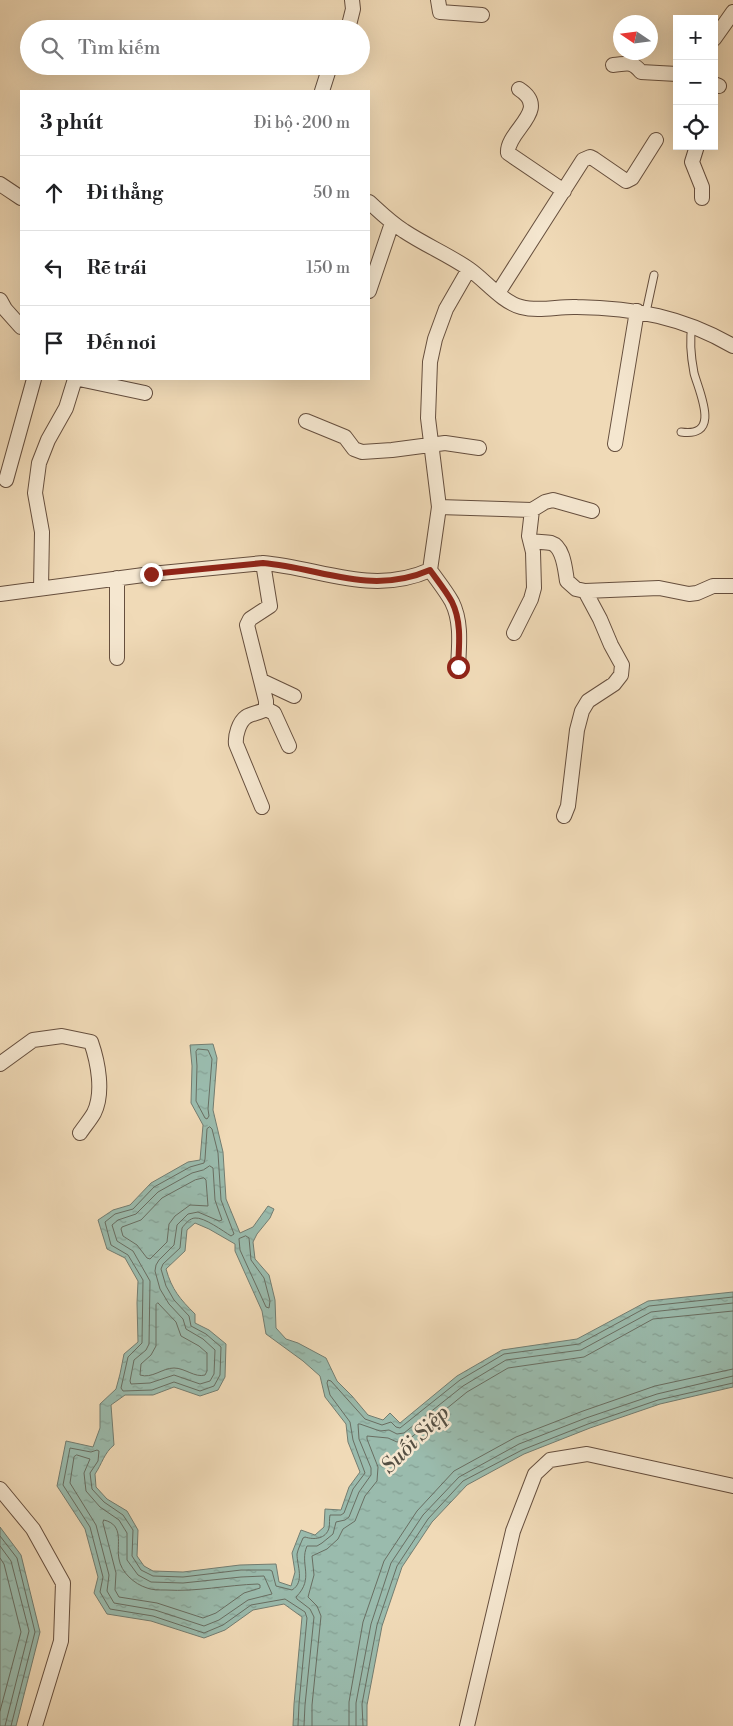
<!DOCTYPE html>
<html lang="vi">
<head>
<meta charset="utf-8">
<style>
	:root { --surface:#fff; --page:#f2f2f2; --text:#202124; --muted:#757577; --line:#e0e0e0 }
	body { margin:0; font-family:"Libre Bodoni",serif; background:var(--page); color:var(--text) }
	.controls { position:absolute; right:15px; top:15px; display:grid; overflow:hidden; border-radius:0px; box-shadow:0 5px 20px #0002 }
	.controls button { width:45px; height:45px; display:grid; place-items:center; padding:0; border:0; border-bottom:1px solid var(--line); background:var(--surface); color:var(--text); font:25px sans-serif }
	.compass { position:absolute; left:613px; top:15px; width:45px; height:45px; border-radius:50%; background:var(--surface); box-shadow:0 5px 20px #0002; rotate:283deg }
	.stop { position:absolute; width:15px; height:15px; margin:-11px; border:4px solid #8f2418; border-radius:50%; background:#fff }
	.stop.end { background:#8f2418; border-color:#fff; box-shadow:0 1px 5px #0008 }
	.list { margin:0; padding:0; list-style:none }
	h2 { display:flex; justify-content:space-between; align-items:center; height:65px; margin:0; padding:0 20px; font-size:21px }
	h2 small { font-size:16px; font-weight:400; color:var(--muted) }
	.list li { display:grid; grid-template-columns:32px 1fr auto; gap:15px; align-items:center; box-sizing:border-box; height:75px; padding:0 20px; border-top:1px solid var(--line) }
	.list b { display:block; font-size:19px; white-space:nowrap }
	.list em { font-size:16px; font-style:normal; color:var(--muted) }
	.icon { flex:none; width:28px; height:28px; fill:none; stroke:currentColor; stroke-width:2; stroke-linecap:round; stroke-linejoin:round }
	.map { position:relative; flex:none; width:733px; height:1726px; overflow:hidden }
	.search { position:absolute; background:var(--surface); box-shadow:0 5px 20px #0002; left:20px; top:20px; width:350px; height:55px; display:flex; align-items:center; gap:12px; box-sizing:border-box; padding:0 18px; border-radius:28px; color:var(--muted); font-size:19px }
	.panel { position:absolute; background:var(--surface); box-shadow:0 5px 20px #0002; left:20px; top:90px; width:350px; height:290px; border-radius:0px }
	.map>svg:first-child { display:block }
</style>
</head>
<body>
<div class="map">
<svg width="733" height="1726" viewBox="0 0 733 1726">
	<defs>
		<pattern id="water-ripples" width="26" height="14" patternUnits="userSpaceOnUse" patternTransform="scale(1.25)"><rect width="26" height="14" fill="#9abbad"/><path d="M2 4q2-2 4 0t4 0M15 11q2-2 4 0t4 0" fill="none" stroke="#85a094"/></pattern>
	</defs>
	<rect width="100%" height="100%" fill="#f0dab7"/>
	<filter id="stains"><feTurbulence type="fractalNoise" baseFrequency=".004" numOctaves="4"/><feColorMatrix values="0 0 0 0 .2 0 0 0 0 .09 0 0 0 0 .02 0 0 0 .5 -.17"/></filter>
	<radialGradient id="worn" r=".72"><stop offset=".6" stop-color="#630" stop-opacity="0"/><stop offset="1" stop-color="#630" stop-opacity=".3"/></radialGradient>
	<path fill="url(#water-ripples)" stroke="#737d71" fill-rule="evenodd" d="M213 1044 217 1058 213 1110 223 1152 226 1199 240 1233 253 1227 268 1206 274 1209 270 1218 257 1234 253 1242 255 1259 269 1275 275 1300 276 1328 286 1339 298 1343 326 1358 337 1381 352 1396 368 1415 383 1420 390 1413 400 1423 457 1376 502 1350 577 1339 648 1301 733 1292V1387L660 1404 590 1428 524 1454 467 1485 432 1522 402 1567 382 1626 367 1705V1726H293L294 1704 302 1617 284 1604 253 1610 225 1630 204 1638 151 1621 107 1614 94 1593 98 1577 85 1529 57 1486 66 1441 93 1447 100 1428V1404L116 1389 120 1374 124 1354 138 1342 137 1303 138 1281 125 1258 107 1249 98 1220 113 1210 130 1205 151 1183 188 1162 200 1160 203 1125 191 1103 192 1066 190 1045ZM195 1223 209 1229 235 1244V1251L262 1311 266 1334 303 1361 320 1376 325 1397 346 1424 348 1442 360 1472 349 1487 341 1510 325 1509 324 1527 315 1535 301 1530 292 1553 295 1572 291 1586 279 1582 276 1564 240 1565 183 1572 153 1571 144 1566 137 1556 138 1530 127 1511 107 1499 96 1487 95 1474C102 1464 104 1453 114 1445L111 1405 125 1395H153L174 1387 200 1396 218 1390 225 1377 226 1344 209 1330 195 1323V1314C180 1299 172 1290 166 1269L185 1251 187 1230Z
		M0 1527 21 1555 40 1632 16 1726H0Z"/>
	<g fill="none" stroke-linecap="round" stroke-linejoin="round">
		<path stroke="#696e62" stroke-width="1" d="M198 1049 208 1050 212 1059 208 1109 209 1116 207 1119 205 1118 196 1101 197 1066 196 1052Z
			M210 1127 212 1129 218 1153 221 1200 234 1234 231 1236C223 1231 204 1217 195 1218 190 1218 185 1224 182 1228L180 1248 163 1264 161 1269 166 1286 174 1300 189 1316 191 1326 206 1334 221 1347 220 1375 214 1386 200 1391 174 1382 152 1390 123 1391 121 1388 128 1357 142 1343 143 1280 128 1255 111 1245 105 1222 115 1214 133 1209 154 1187 190 1167 204 1163 205 1159 207 1129Z
			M210 1166 213 1168 215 1200 222 1220 219 1221 198 1212 188 1214 177 1225 174 1245 159 1260 156 1265 155 1271 160 1289 169 1304 183 1319 186 1329 203 1339 215 1350 214 1374 210 1381 200 1384 174 1375 150 1383 131 1384 130 1381 134 1360 146 1350 149 1344 150 1281 133 1251 117 1241 112 1225 118 1220 136 1214 158 1192 192 1173 203 1170Z
			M204 1178 206 1180 208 1206 190 1205 175 1216 169 1224 167 1242 150 1259 147 1258 137 1245 123 1236 121 1229 122 1227 141 1220 162 1198 195 1180Z
			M246 1236 249 1238 251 1260 264 1278 270 1301 269 1308 266 1307 240 1250 239 1239Z
			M158 1303 176 1322 181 1336 199 1346 207 1353V1371L205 1375C195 1378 185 1368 174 1368 162 1368 152 1379 140 1375L141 1364 151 1355 156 1346V1305Z
			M77 1455 90 1459 84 1473 86 1491 100 1507 119 1520 127 1533V1560L138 1575 151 1582 183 1583 241 1577 264 1576 272 1594 248 1600 219 1620 204 1626 155 1610 114 1603 107 1591 109 1575 96 1525 70 1483 74 1457Z
			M104 1520C125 1525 116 1544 119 1559 121 1572 134 1584 147 1588 152 1590 159 1590 166 1590 196 1592 227 1585 258 1584L260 1585V1588L244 1593 216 1613 203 1618 157 1603 119 1597 115 1590 116 1573 103 1523Z
			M0 1536 17 1558 35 1632 11 1726
			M0 1546 11 1561 29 1631 5 1726
			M0 1558 4 1564 21 1632 0 1711
			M298 1726 299 1704 307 1618 305 1612 285 1599 251 1605 223 1625 204 1633 153 1616 110 1609 100 1592 103 1577 90 1527 63 1485 70 1448 91 1452 97 1450 99 1451 98 1461 90 1473 92 1489 104 1502 123 1515 133 1530 132 1556 141 1570 153 1576 183 1577 241 1570H270L272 1571 276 1586 292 1590C305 1582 297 1566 297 1554 298 1549 301 1543 303 1538L305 1537C314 1540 326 1539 329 1528 330 1524 329 1519 330 1515H341L344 1513 353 1489 365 1473 353 1440 350 1422 330 1395 327 1383 328 1380 331 1381 365 1419 382 1425 391 1422 396 1427 400 1428 460 1380 504 1354 579 1344 649 1306 733 1297
			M304 1726 305 1705 314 1617 310 1609 297 1599 296 1597C315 1578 299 1564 307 1546H317L322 1543 333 1534 336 1522 345 1520 349 1517 359 1492 371 1475V1468L359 1439 358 1424H360L380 1431 389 1430 397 1434 404 1433 463 1386 506 1360 581 1350 651 1312 733 1303
			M312 1726V1705L321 1616 317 1606 308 1597 314 1575 312 1556 327 1549 338 1539 343 1529 355 1521 365 1496 377 1481 378 1467 367 1439V1436L388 1438 397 1442 408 1440 467 1392 508 1368 584 1357 653 1319 733 1311
			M349 1726V1702L363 1622 384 1561 417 1511 454 1471 516 1437 583 1411 655 1386 733 1369
			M356 1726V1703L371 1624 391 1563 423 1515 459 1477 519 1444 586 1418 657 1394 733 1376
			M363 1726 362 1704 377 1625 397 1566 428 1519 463 1481 522 1450 588 1424 658 1400 733 1383"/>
		<defs>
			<path id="lane" d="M646 312 654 275
				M681 432C722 438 699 392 694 373 691 357 689 342 692 326"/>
			<path id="street" d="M438 0 440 12 482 15
				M348 29 353 9 352 0
				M714 39 733 12
				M613 65C627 64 631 60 641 72L677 74
				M714 84 719 86
				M519 89C552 110 506 131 508 153L564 191
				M322 91 330 66
				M697 146 692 162 702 187V198
				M0 184 21 198
				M369 202C380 212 391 223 404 231 425 245 449 255 469 269 485 280 502 302 521 307 539 312 559 306 577 307 635 308 683 317 733 346
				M369 291 392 223
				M498 293 583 160 590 157 594 159 626 181 632 178 656 140
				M0 300 5 309 21 327
				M79 379 145 393
				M306 421 345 437 354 449 362 452 392 450 445 443 479 448
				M615 444 637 311
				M6 480 34 379
				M439 507 532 510 545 502 553 500 592 511
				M531 541C537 542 545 542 551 543 564 547 565 570 567 581L576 589 585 591 659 588 689 594 697 593 713 586H733
				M117 578V658
				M41 588 42 532 35 493 39 463 48 440 66 408 75 379
				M0 594 151 574 263 563C321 568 372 596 430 570
				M514 633 531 599 534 588 533 552 529 536 532 510
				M458 667C459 646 462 622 452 602 446 591 437 580 430 570L439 507 428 418 430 362 435 339 446 309 469 269
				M262 681 294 696
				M266 709 274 713 289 746
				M262 807 236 744C235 736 239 722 246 717 252 713 260 713 266 709V701L247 625 250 619 270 606 263 563
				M564 816 568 806 577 730 582 711 588 701 614 684 621 675 622 665 611 645 600 619 585 591
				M0 1064 33 1040 62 1036 91 1042C98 1062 104 1093 94 1113 90 1120 84 1127 80 1133
				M0 1489 33 1529 63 1583 61 1641 35 1726
				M467 1726 513 1531 535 1474 550 1460 587 1454 733 1486"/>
		</defs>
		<use href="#lane" stroke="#664f3e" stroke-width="9"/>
		<use href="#street" stroke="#664f3e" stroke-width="16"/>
		<use href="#lane" stroke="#f5e7d0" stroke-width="7"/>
		<use href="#street" stroke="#f5e7d0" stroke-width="14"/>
	</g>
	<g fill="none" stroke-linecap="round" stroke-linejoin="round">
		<path stroke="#8f2418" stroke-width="6" d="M151 574 263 563C322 568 370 596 430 570 437 580 446 591 452 602 462 622 459 646 458 667"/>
	</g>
	<g text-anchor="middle" stroke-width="5" stroke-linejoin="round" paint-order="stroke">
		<g font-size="21" font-style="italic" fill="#554f43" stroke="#f5e7d0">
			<text transform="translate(415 1439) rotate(-45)" y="7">Suối Siệp</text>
		</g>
	</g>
	<rect width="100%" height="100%" filter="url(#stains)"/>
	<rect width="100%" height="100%" fill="url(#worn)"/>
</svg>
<div class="controls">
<button>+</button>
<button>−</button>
<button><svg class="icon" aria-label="locate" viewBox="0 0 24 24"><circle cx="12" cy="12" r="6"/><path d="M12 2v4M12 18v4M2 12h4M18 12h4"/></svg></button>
</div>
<svg class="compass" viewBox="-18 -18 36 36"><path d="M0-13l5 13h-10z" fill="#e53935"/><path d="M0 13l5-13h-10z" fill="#757577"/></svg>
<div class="stop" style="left:458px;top:667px"></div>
<div class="stop end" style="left:151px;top:574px"></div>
<div class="search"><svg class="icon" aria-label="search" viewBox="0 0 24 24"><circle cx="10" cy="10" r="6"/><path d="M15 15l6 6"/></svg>Tìm kiếm</div>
<section class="panel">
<h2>3 phút<small>Đi bộ · 200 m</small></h2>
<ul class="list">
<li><svg class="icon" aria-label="ahead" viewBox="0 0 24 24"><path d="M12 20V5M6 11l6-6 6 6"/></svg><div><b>Đi thẳng</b></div><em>50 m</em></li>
<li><svg class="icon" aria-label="left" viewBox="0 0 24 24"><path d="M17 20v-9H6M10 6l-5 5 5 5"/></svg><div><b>Rẽ trái</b></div><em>150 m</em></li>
<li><svg class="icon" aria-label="arrive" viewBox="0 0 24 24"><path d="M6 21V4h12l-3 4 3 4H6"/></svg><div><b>Đến nơi</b></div></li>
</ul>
</section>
</div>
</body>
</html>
